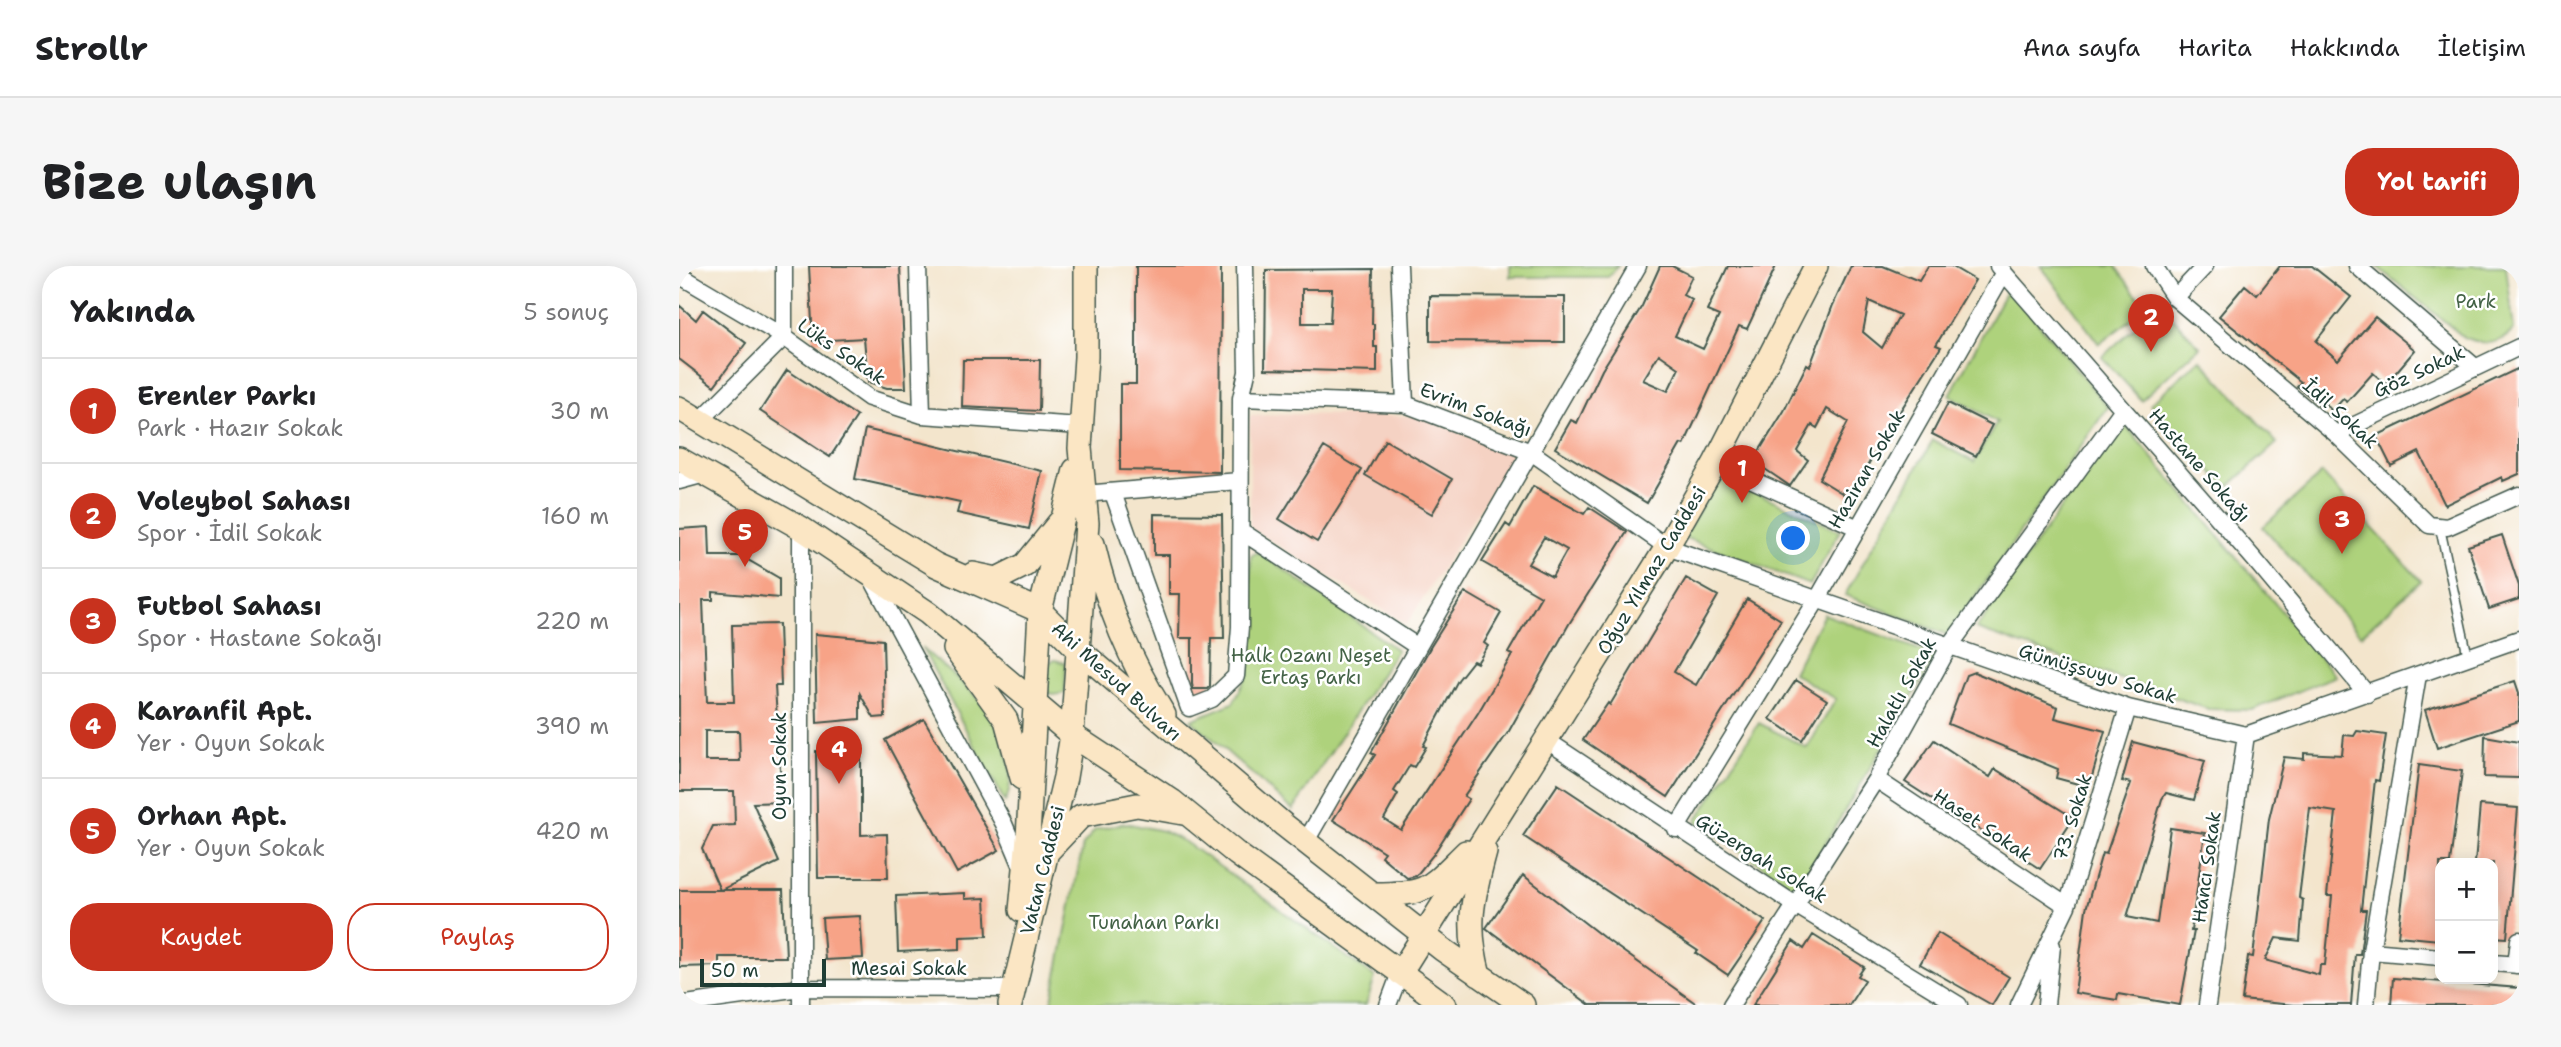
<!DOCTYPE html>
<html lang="tr">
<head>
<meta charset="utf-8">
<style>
	:root { --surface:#fff; --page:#f6f6f6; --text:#202124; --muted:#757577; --line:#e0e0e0; --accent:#c8321e }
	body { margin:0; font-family:"Shantell Sans",sans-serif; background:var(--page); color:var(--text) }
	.controls { position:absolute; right:21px; bottom:21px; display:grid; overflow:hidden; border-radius:14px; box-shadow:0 4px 18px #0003 }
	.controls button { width:63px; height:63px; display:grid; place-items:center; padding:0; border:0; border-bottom:2px solid var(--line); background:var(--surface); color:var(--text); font:35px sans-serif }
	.scale { position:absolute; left:21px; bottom:18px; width:126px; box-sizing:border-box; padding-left:7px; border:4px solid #1f3d34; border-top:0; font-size:19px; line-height:24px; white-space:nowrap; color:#1f3d34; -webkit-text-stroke:5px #fff; paint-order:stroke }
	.you { position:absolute; left:1115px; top:273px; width:24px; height:24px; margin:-18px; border:5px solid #fff; border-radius:50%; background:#1a73e8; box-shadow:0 0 0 10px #1a73e833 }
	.badge { display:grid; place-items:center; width:46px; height:46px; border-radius:50%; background:var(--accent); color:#fff; font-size:23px; font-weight:700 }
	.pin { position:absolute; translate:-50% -58px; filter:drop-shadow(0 2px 4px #0008) }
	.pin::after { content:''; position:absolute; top:37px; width:24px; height:21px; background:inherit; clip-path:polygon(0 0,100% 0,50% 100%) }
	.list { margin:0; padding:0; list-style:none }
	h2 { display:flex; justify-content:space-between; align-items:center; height:91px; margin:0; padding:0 28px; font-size:30px }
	h2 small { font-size:23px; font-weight:400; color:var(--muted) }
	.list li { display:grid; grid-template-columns:46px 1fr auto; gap:21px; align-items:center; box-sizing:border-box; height:105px; padding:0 28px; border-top:2px solid var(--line) }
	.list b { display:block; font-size:26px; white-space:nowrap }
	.list p { margin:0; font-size:23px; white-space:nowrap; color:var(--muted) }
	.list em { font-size:23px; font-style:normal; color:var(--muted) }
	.actions { display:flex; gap:14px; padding:21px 28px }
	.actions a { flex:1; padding:16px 0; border:2px solid var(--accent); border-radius:28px; text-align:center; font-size:24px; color:var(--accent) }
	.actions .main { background:var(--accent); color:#fff }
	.map { position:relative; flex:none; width:1840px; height:739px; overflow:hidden; border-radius:28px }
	header { display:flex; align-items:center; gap:42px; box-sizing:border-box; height:98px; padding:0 35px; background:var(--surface); border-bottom:2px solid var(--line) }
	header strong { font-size:33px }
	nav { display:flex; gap:38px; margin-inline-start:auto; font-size:24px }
	.intro { display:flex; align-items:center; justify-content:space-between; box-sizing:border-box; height:168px; padding:0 42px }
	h1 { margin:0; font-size:49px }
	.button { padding:18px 32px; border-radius:28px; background:var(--accent); color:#fff; font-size:24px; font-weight:700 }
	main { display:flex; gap:42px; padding:0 42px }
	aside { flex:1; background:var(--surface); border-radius:28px; box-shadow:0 4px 18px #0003 }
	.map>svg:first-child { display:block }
</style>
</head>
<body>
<header>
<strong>Strollr</strong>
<nav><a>Ana sayfa</a><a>Harita</a><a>Hakkında</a><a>İletişim</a></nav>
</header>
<div class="intro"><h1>Bize ulaşın</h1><a class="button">Yol tarifi</a></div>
<main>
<aside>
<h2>Yakında<small>5 sonuç</small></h2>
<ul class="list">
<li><span class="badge">1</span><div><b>Erenler Parkı</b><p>Park · Hazır Sokak</p></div><em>30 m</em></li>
<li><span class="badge">2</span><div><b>Voleybol Sahası</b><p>Spor · İdil Sokak</p></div><em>160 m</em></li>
<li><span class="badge">3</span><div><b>Futbol Sahası</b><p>Spor · Hastane Sokağı</p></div><em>220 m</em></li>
<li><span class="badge">4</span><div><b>Karanfil Apt.</b><p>Yer · Oyun Sokak</p></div><em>390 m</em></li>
<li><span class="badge">5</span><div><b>Orhan Apt.</b><p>Yer · Oyun Sokak</p></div><em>420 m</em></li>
</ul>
<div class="actions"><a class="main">Kaydet</a><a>Paylaş</a></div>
</aside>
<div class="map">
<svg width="1840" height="739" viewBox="0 0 1840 739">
	<rect width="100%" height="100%" fill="#fff"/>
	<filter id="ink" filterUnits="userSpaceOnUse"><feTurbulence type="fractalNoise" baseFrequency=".0143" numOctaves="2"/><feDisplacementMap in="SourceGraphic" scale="14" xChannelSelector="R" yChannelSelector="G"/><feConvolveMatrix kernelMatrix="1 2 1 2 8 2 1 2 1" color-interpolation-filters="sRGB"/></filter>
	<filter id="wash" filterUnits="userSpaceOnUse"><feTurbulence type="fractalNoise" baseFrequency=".00686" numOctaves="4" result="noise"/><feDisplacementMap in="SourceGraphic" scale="28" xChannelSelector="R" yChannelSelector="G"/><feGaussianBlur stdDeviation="1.57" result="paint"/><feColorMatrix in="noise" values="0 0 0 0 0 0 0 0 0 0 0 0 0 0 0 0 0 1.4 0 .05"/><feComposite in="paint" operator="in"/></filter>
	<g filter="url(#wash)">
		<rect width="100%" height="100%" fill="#f3e5cc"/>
		<path fill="#f5d2c3" d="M612 148 739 150 835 188 728 358 571 262V150Z"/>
		<path fill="#aed27b" stroke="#668858" stroke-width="2" d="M831 0H939L929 11H831Z
			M1362 0H1436L1467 42 1420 78Z
			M1697 0H1827L1835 64C1819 80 1807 79 1786 72Z
			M1329 21 1429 141 1269 369 1166 329 1254 174 1295 196 1318 156 1271 129Z
			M1481 38 1521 81 1462 134 1423 91Z
			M1521 93 1598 177 1548 222 1471 138Z
			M1443 155 1657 410 1573 444 1529 443 1297 363Z
			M1643 207 1742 315 1682 369 1584 261Z
			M1041 210 1161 265 1131 319 1004 271Z
			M580 286 718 384 614 544 512 454 554 437 569 408 572 289Z
			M1145 348 1257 390 1119 624 1017 555 1080 457 1128 482 1157 433 1114 407Z
			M243 382C263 400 287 417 304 438 323 460 340 509 326 536Z
			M376 394 387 397 386 427 375 429 364 424 366 398Z
			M446 557 484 565 506 576 696 711 687 739H372L404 579 416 564Z"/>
		<g id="blocks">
			<path fill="#f7a387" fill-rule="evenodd" d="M130 0H221L227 122H208L189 116 185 72 134 75Z
				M457 0H542L541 206 441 204V118H457Z
				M981 0H993L1013 10 1004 29 1013 34 996 70 1024 83 1040 50 1028 45 1049 0H1097L1068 63 1060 60 1005 179 1002 178 968 237 876 182 892 154 898 157 923 104 963 40ZM980 88 1000 102 989 125 964 114Z
				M1172 0H1204L1240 15 1249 0H1272L1296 14 1257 79 1262 81 1202 175 1171 232 1140 213 1169 156 1148 143 1138 162 1133 159 1118 185 1129 194 1111 220 1074 195 1105 145 1128 98 1131 100 1154 39ZM1190 35 1221 49 1203 82 1184 66Z
				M1601 0H1633L1672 31 1637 75 1659 94 1696 51 1736 84 1707 118 1694 107 1668 136 1664 133 1653 145 1645 136 1642 140 1618 120 1622 116 1540 50 1566 19 1578 29Z
				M694 3 693 58H695V81H698V106L586 103 587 4ZM623 23H653L651 57H623Z
				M751 30 886 31V76L751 75Z
				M0 39 17 54 24 44 67 77 35 120 0 93Z
				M284 94H361L360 145 283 141Z
				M1840 102V208L1824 215 1823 211 1766 239 1740 186 1712 200 1697 170Z
				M108 104 178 150 151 191 81 145Z
				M1269 137 1313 159 1297 190 1253 168Z
				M186 163 363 205 350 263 278 247 281 236 176 213Z
				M706 174 773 213 753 248 686 209Z
				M645 181 683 204 638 276 600 253Z
				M854 220 905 248 910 241 948 266 890 358 830 465 785 530 790 533 754 589 737 610 728 612 702 590 705 586 654 554 696 489 692 487 752 380 786 326 822 347 805 377 809 380 798 397 794 395 779 414 744 480 747 481 735 501 731 499 715 525 719 528 705 553 722 564 799 447 833 389 829 387 862 330 803 296 827 258 831 261ZM865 271 888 284 873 311 849 298Z
				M475 248 543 249 545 372H532L531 420 528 423H514L513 418V372H500L501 328H490V289H475Z
				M30 261 31 290H62L100 312V332L34 326V334H24L28 436H55L53 359 100 358 102 420H96L103 536 74 537 100 596 42 624H104L107 691H40V700L0 701V624H41L23 583 34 560 56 559 55 525H0V263ZM26 465H60L61 495H26Z
				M1823 269 1840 320V333L1810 343 1789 280Z
				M1007 312 1039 330 995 406 1017 419 1068 333 1102 354 989 531 904 474 929 437 931 439Z
				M136 368 204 374 206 451 195 452 181 428V453L138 457Z
				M1295 406 1379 441 1376 452 1426 465 1410 521 1377 512 1379 503 1269 458 1287 409Z
				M1117 414 1148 434 1123 474 1091 453Z
				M1836 415 1840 427V455L1758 482 1746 444Z
				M245 453 320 584 278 607 206 474Z
				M1678 465 1707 469 1700 515 1696 514 1682 644H1687L1681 688H1676L1672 739H1614L1563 734 1569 690 1574 691 1590 553 1605 491 1625 493V487L1663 489 1665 469 1675 470ZM1631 542 1657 546 1648 630H1653L1646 699H1641L1640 709 1586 694 1597 672 1621 675 1624 634 1620 632Z
				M1806 470 1840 476V512L1805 511Z
				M1255 474 1311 511 1316 503 1395 552 1361 603 1226 516Z
				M1454 476 1526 495 1515 534 1487 527 1483 533 1448 651 1478 657 1491 562 1526 567 1512 665H1515L1501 739 1439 728 1438 734 1396 727 1407 643 1423 587 1427 588 1452 517 1443 515Z
				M137 485H182V569L208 568 209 612H139Z
				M1740 499 1783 505 1771 597H1761L1760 674 1719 670Z
				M879 518 1086 655 1049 709 1017 687 1019 685 844 570Z
				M1801 539 1839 542 1828 672 1814 671V597H1796Z
				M844 609 924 671 1019 739H911L807 662Z
				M286 627V633L306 632 308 670 281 671V683L219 686 217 630Z
				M181 650 184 692 146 694 143 652Z
				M1259 667 1330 711 1313 739 1241 698Z
				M1134 669 1185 701 1179 710 1186 714 1170 739H1074L1114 675 1125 683Z
				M1714 712 1840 722V739H1712Z"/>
		</g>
	</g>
	<g filter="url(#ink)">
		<use href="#blocks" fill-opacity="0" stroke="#3f564b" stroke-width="2"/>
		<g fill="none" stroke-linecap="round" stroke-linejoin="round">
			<defs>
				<path id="service" d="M1761 262 1789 391"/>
				<path id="minor" d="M239 0 243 149
					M720 0 726 138
					M1319 0 1575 293 1688 428
					M1475 0 1496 32 1657 168 1750 259 1768 261 1840 229
					M1678 0 1796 101
					M0 9 105 71 190 132 243 149 401 160
					M1496 32 1526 0
					M562 132 726 138 852 186 988 281 1449 442 1567 469 1840 373
					M21 155 105 71V0
					M1657 168 1840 81
					M1036 197 1177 261
					M0 215 26 208
					M434 227 510 442 533 433 557 410 561 361 562 132 568 106 566 0
					M405 228 560 215
					M562 265 739 381
					M193 313 325 558 344 603
					M867 474 1118 640 1280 739
					M1197 513 1388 640
					M997 563 1138 334 1325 6
					M627 575 959 0
					M1692 685 1761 691
					M1814 697 1840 699
					M1837 699 1840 674
					M0 739 121 722 334 723
					M122 739V262
					M709 739 721 707
					M1052 739 1197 513 1270 381 1444 143
					M1340 739 1388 640 1449 442
					M1367 739 1373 680
					M1528 739 1567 469
					M1687 739 1692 685 1739 409"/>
				<path id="secondary" d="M0 142 257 299 361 345 400 384 605 559 763 683 844 739
					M0 193 122 262 249 347 393 469 493 535 558 588 766 739
					M414 278C429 342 450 393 485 449
					M294 308 318 313 346 299 380 257
					M276 383 327 454 343 512
					M369 585 402 550 458 539 504 547
					M695 628C750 628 748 624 787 586
					M342 644 349 572 361 345 396 204
					M721 707 988 281 1036 197 1137 0
					M800 709C787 660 793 634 806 586
					M331 739 386 511 393 469 408 257 401 182 407 91V0"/>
			</defs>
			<use href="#service" stroke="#3f564b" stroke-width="11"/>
			<use href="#minor" stroke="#3f564b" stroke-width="19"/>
			<use href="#secondary" stroke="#3f564b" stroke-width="26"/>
			<use href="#service" stroke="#fff" stroke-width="8"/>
			<use href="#minor" stroke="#fff" stroke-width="16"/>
			<use href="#secondary" stroke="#fbe6c4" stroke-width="23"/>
		</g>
	</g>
	<g text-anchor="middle" stroke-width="5" stroke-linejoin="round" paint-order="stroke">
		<g font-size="19" fill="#436246" stroke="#fff">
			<text x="1797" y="42">Park</text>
			<text x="632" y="396">Halk Ozanı Neşet<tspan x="632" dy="22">Ertaş Parkı</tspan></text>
			<text x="475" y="663">Tunahan Parkı</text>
		</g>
		<g font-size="19" fill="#1f3d34" stroke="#fff">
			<text transform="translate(163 85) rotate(34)" y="7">Lüks Sokak</text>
			<text transform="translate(1740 105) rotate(-25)" y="7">Göz Sokak</text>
			<text transform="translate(797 143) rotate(21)" y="7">Evrim Sokağı</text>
			<text transform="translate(1662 147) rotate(42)" y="7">İdil Sokak</text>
			<text transform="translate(1521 199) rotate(49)" y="7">Hastane Sokağı</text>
			<text transform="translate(1187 203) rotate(-60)" y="7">Haziran Sokak</text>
			<text transform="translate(972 304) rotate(-59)" y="7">Oğuz Yılmaz Caddesi</text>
			<text transform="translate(1419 407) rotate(17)" y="7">Gümüşsuyu Sokak</text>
			<text transform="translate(438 415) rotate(42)" y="7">Ahi Mesud Bulvarı</text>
			<text transform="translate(1222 426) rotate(-61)" y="7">Halatlı Sokak</text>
			<text transform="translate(100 500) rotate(-90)" y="7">Oyun Sokak</text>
			<text transform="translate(1393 551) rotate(-73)" y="7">73. Sokak</text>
			<text transform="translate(1304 559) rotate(34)" y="7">Haset Sokak</text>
			<text transform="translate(1083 592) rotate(32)" y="7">Güzergah Sokak</text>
			<text transform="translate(1527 601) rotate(-82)" y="7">Hancı Sokak</text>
			<text transform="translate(363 604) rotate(-76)" y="7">Vatan Caddesi</text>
			<text x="230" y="709">Mesai Sokak</text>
		</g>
	</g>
</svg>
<div class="controls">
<button>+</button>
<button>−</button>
</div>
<div class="scale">50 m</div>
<div class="you"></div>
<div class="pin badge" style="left:1063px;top:237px">1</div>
<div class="pin badge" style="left:1472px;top:86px">2</div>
<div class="pin badge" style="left:1663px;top:288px">3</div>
<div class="pin badge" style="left:160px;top:518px">4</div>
<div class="pin badge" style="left:66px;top:301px">5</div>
</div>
</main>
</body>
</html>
